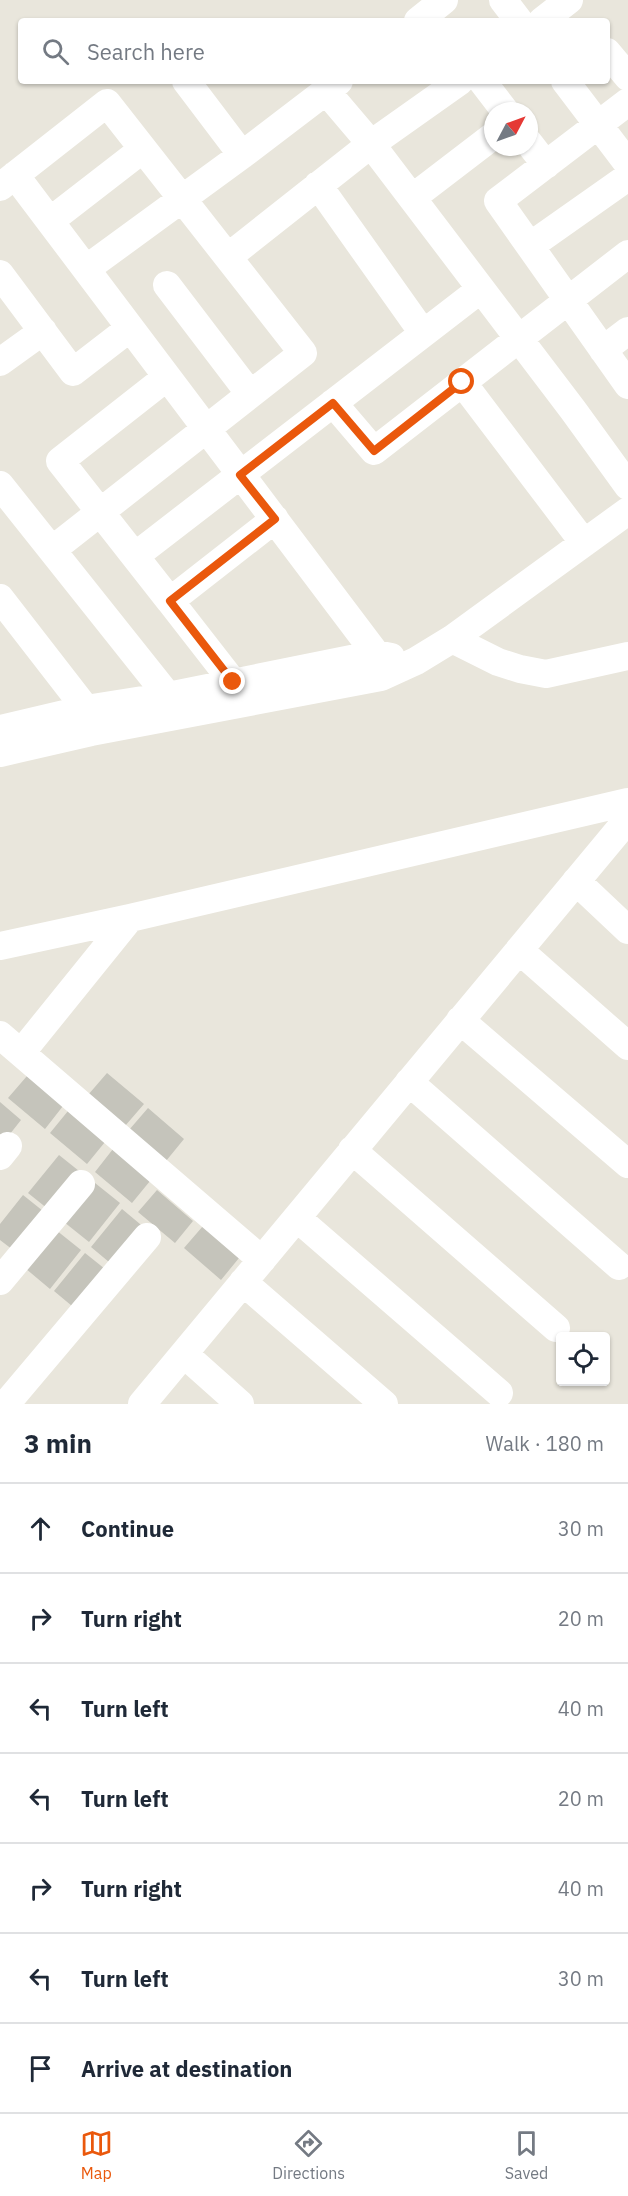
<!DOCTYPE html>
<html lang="en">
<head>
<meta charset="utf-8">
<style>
	:root { --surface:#fff; --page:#f6f6f7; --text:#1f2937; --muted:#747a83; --line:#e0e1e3; --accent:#ea580c }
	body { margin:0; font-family:"IBM Plex Sans",sans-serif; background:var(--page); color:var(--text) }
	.controls { position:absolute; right:18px; bottom:18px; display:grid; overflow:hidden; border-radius:6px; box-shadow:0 2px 4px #0004 }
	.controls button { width:54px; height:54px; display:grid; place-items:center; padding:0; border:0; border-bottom:2px solid var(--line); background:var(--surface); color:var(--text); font:30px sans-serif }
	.compass { position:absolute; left:484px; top:102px; width:54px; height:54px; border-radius:50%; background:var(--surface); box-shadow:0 2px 4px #0004; rotate:49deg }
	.stop { position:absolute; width:18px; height:18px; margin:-14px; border:4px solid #ea580c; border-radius:50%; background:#fff }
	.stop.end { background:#ea580c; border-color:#fff; box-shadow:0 2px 6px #0008 }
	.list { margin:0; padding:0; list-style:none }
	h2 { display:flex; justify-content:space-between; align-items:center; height:78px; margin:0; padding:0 24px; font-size:26px }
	h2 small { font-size:20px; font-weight:400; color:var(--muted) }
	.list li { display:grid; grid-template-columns:39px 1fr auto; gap:18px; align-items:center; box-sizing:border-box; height:90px; padding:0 24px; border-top:2px solid var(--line) }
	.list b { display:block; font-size:22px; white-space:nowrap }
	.list em { font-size:20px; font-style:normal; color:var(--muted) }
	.icon { flex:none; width:33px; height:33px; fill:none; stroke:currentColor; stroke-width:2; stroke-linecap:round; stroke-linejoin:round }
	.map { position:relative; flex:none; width:628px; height:1404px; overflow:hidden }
	.search { position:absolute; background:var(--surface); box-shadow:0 2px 4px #0004; left:18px; right:18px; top:18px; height:66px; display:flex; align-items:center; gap:15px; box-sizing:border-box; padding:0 21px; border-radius:6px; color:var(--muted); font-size:22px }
	.sheet { height:708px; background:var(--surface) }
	nav { display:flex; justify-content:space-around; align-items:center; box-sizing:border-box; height:84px; border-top:2px solid var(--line); background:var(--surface); font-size:16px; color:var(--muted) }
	nav a { display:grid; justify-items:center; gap:3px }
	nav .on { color:var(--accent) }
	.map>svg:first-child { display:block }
</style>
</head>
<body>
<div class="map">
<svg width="628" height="1404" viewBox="0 0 628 1404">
	<rect width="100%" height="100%" fill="#e9e6dc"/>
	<path fill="#c5c4bb" d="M107 1073 144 1104 125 1126 88 1095Z
		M27 1076 63 1106 45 1129 8 1098Z
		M0 1102 21 1120 6 1139 0 1134Z
		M148 1108 184 1139 166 1161 129 1130Z
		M68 1111 105 1142 87 1164 50 1133Z
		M113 1149 150 1181 132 1203 95 1172Z
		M59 1155 84 1175 53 1213 28 1193Z
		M95 1183 120 1203 89 1242 64 1222Z
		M157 1190 193 1221 175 1243 138 1212Z
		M23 1195 48 1215 17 1253 0 1240V1224Z
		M122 1209 146 1229 115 1267 91 1247Z
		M203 1226 239 1258 221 1280 184 1248Z
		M56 1230 81 1250 50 1289 25 1268Z
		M85 1253 110 1273 78 1311 54 1291Z"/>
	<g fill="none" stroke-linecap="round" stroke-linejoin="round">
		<path stroke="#fff" stroke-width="28" d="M503 0 519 21
			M418 21 444 0
			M542 21 569 0
			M607 52 628 77
			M186 81 242 155
			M460 81 371 144 573 410 628 486
			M482 81 505 111
			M565 81 628 164
			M628 102 498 201 628 385
			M529 143 546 165
			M15 175 376 654
			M318 185 423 333
			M0 187 107 103 303 353 52 550
			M412 198 493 136
			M50 221 143 149
			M530 246 628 177
			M228 257 371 144 326 91
			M86 269 242 155 339 81
			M0 274 73 372 130 328
			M167 285 250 394
			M603 350 628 331
			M0 362 43 331
			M167 377 60 461 170 601 275 519
			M462 382 584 543
			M333 403 374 451 628 254
			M0 485 168 696
			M135 556 481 289
			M0 598 86 709
			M170 601 233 682
			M452 639 498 662 520 669 546 674 628 656
			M0 729 86 709 168 696 376 654 391 657
			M0 753 91 732 381 677 416 661 452 639 628 511
			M576 881 628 930
			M0 946 130 918 628 802
			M519 950 628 1046
			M460 1020 628 1164
			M0 1035 262 1260
			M21 1053 130 918
			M409 1082 619 1266
			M352 1150 556 1328
			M0 1156 8 1146
			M297 1218 499 1393
			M0 1281 81 1184
			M243 1282 384 1404
			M184 1354 240 1404
			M6 1404 147 1237
			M142 1404 628 819"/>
	</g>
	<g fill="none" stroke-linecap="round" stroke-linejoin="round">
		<path stroke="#ea580c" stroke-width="8" d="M233 682 170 601 275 519 240 475 333 403 374 451 462 382"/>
	</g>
</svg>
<div class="controls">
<button><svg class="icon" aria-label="locate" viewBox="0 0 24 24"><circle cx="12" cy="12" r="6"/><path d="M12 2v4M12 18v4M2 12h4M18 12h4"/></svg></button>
</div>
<svg class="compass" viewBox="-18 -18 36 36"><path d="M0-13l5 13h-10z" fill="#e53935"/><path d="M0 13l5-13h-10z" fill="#747a83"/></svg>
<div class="stop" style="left:462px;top:382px"></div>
<div class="stop end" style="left:233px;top:682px"></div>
<div class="search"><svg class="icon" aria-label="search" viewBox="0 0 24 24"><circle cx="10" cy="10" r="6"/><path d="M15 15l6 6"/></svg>Search here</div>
</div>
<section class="sheet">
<h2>3 min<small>Walk · 180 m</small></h2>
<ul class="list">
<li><svg class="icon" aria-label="ahead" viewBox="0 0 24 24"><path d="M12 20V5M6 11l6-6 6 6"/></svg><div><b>Continue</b></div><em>30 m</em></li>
<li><svg class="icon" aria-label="right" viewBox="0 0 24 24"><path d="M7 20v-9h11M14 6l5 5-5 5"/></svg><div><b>Turn right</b></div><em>20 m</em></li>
<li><svg class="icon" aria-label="left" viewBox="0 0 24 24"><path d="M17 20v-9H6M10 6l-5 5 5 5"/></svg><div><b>Turn left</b></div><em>40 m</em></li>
<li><svg class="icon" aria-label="left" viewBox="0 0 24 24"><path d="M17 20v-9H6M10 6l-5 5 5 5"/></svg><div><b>Turn left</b></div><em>20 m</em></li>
<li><svg class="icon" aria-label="right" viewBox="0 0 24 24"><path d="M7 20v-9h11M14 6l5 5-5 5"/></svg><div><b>Turn right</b></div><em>40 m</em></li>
<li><svg class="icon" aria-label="left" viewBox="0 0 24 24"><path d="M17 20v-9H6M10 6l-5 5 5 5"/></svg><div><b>Turn left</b></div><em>30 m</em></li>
<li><svg class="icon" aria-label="arrive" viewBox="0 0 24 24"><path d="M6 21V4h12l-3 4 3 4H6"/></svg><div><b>Arrive at destination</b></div></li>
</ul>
</section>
<nav>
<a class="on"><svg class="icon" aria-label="map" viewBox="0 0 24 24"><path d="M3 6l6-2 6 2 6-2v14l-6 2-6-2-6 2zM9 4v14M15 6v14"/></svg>Map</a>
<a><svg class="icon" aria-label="directions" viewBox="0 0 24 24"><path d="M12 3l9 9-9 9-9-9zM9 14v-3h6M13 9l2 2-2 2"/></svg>Directions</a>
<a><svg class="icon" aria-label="saved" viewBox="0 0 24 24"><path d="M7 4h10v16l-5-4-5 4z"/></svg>Saved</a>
</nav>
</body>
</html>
